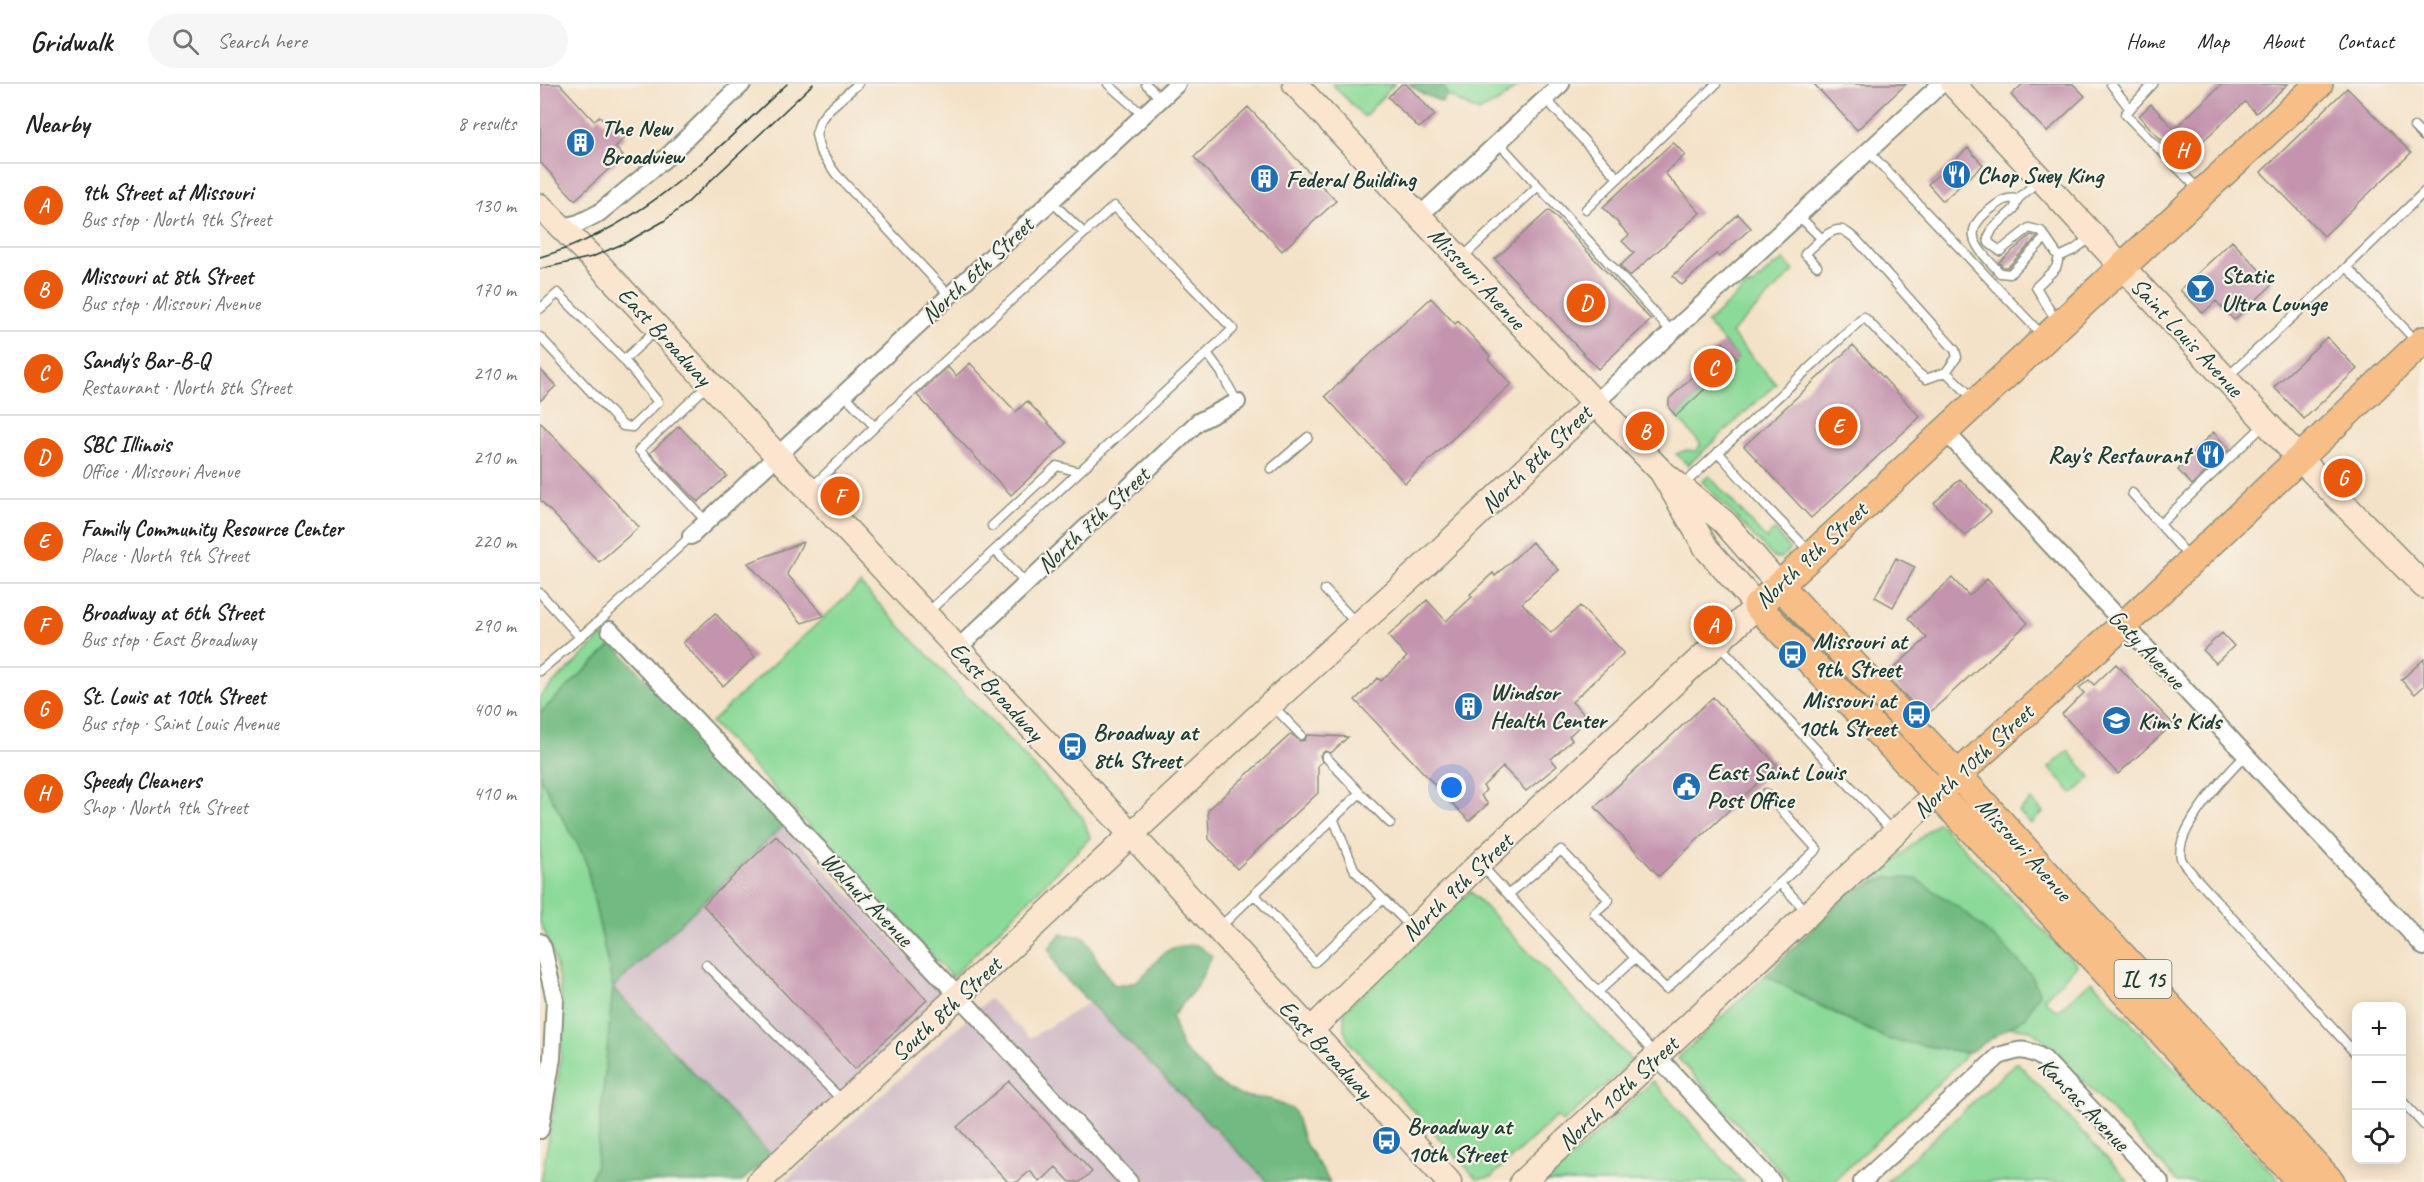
<!DOCTYPE html>
<html lang="en">
<head>
<meta charset="utf-8">
<style>
	:root { --surface:#fff; --page:#f6f6f6; --text:#222; --muted:#767676; --line:#e0e0e0; --accent:#ea580c }
	body { margin:0; font-family:Caveat,sans-serif; background:var(--page); color:var(--text) }
	.controls { position:absolute; right:18px; bottom:18px; display:grid; overflow:hidden; border-radius:12px; box-shadow:0 3px 15px #0003 }
	.controls button { width:54px; height:54px; display:grid; place-items:center; padding:0; border:0; border-bottom:2px solid var(--line); background:var(--surface); color:var(--text); font:30px sans-serif }
	.you { position:absolute; left:912px; top:704px; width:21px; height:21px; margin:-15px; border:4px solid #fff; border-radius:50%; background:#1a73e8; box-shadow:0 0 0 9px #1a73e833 }
	.badge { display:grid; place-items:center; width:39px; height:39px; border-radius:50%; background:var(--accent); color:#fff; font-size:20px; font-weight:700 }
	.pin { position:absolute; translate:-50% -50%; border:3px solid #fff; box-shadow:0 2px 6px #0006 }
	.list { margin:0; padding:0; list-style:none }
	h2 { display:flex; justify-content:space-between; align-items:center; height:78px; margin:0; padding:0 24px; font-size:26px }
	h2 small { font-size:20px; font-weight:400; color:var(--muted) }
	.list li { display:grid; grid-template-columns:39px 1fr auto; gap:18px; align-items:center; box-sizing:border-box; height:84px; padding:0 24px; border-top:2px solid var(--line) }
	.list b { display:block; font-size:22px; white-space:nowrap }
	.list p { margin:0; font-size:20px; white-space:nowrap; color:var(--muted) }
	.list em { font-size:20px; font-style:normal; color:var(--muted) }
	.icon { flex:none; width:33px; height:33px; fill:none; stroke:currentColor; stroke-width:2; stroke-linecap:round; stroke-linejoin:round }
	.map { position:relative; flex:none; width:1884px; height:1098px; overflow:hidden }
	header { display:flex; align-items:center; gap:36px; box-sizing:border-box; height:84px; padding:0 30px; background:var(--surface); border-bottom:2px solid var(--line) }
	header strong { font-size:28px }
	nav { display:flex; gap:33px; margin-inline-start:auto; font-size:21px }
	.search { width:420px; height:54px; background:var(--page); display:flex; align-items:center; gap:15px; box-sizing:border-box; padding:0 21px; border-radius:33px; color:var(--muted); font-size:22px }
	main { display:flex }
	aside { flex:1; background:var(--surface) }
	.map>svg:first-child { display:block }
</style>
</head>
<body>
<header>
<strong>Gridwalk</strong>
<div class="search"><svg class="icon" aria-label="search" viewBox="0 0 24 24"><circle cx="10" cy="10" r="6"/><path d="M15 15l6 6"/></svg>Search here</div>
<nav><a>Home</a><a>Map</a><a>About</a><a>Contact</a></nav>
</header>
<main>
<aside>
<h2>Nearby<small>8 results</small></h2>
<ul class="list">
<li><span class="badge">A</span><div><b>9th Street at Missouri</b><p>Bus stop · North 9th Street</p></div><em>130 m</em></li>
<li><span class="badge">B</span><div><b>Missouri at 8th Street</b><p>Bus stop · Missouri Avenue</p></div><em>170 m</em></li>
<li><span class="badge">C</span><div><b>Sandy's Bar-B-Q</b><p>Restaurant · North 8th Street</p></div><em>210 m</em></li>
<li><span class="badge">D</span><div><b>SBC Illinois</b><p>Office · Missouri Avenue</p></div><em>210 m</em></li>
<li><span class="badge">E</span><div><b>Family Community Resource Center</b><p>Place · North 9th Street</p></div><em>220 m</em></li>
<li><span class="badge">F</span><div><b>Broadway at 6th Street</b><p>Bus stop · East Broadway</p></div><em>290 m</em></li>
<li><span class="badge">G</span><div><b>St. Louis at 10th Street</b><p>Bus stop · Saint Louis Avenue</p></div><em>400 m</em></li>
<li><span class="badge">H</span><div><b>Speedy Cleaners</b><p>Shop · North 9th Street</p></div><em>410 m</em></li>
</ul>
</aside>
<div class="map">
<svg width="1884" height="1098" viewBox="0 0 1884 1098">
	<rect width="100%" height="100%" fill="#f7f3e8"/>
	<filter id="ink" filterUnits="userSpaceOnUse"><feTurbulence type="fractalNoise" baseFrequency=".0167" numOctaves="2"/><feDisplacementMap in="SourceGraphic" scale="12" xChannelSelector="R" yChannelSelector="G"/><feConvolveMatrix kernelMatrix="1 2 1 2 8 2 1 2 1" color-interpolation-filters="sRGB"/></filter>
	<filter id="wash" filterUnits="userSpaceOnUse"><feTurbulence type="fractalNoise" baseFrequency=".008" numOctaves="4" result="noise"/><feDisplacementMap in="SourceGraphic" scale="24" xChannelSelector="R" yChannelSelector="G"/><feGaussianBlur stdDeviation="1.35" result="paint"/><feColorMatrix in="noise" values="0 0 0 0 0 0 0 0 0 0 0 0 0 0 0 0 0 1.4 0 .05"/><feComposite in="paint" operator="in"/></filter>
	<g filter="url(#wash)">
		<rect width="100%" height="100%" fill="#f4e2c8"/>
		<path fill="#d2bdc8" d="M244 741 404 911 231 1071 73 904Z
			M449 915 490 954 550 918 728 1098H244Z"/>
		<path fill="#8cda99" stroke="#568c66" stroke-width="1.5" d="M792 0H854L824 33Z
			M902 0H979L959 18 938 28 907 11Z
			M1244 176 1254 187 1191 249 1236 300 1148 381 1136 370 1146 366 1156 367 1161 360 1136 332 1198 274 1167 239 1208 201 1211 203 1233 182Z
			M1169 392 1226 455 1235 446 1250 466 1241 474H1234L1162 397Z
			M320 500 543 734 550 754 412 893 171 638Z
			M63 552 73 560 0 629V612Z
			M1528 667 1551 693 1533 710 1509 684Z
			M0 693 45 774 73 904 56 1081 49 1098H1C14 1014 42 919 0 839Z
			M1491 716 1503 728 1491 740 1479 728Z
			M1398 738 1537 881 1504 915 1517 927 1552 897 1741 1098H1638L1509 960 1491 946 1470 943 1486 933 1329 800Z
			M930 807 1092 977 1023 1038 1016 1033 951 1093 937 1095 810 959 804 946V927Z
			M1226 891 1275 919 1347 955 1428 969 1407 991 1293 1098H1250L1138 974Z
			M1477 978 1589 1098H1346Z
			M1113 997 1203 1098H1005Z"/>
		<path fill="#71ba81" stroke="#487c5a" stroke-width="1.5" d="M869 0H902L907 11 902 18 883 10Z
			M73 560 244 741 73 904 231 1071 201 1098H49L56 1081 73 904 45 774 0 693V629Z
			M1349 793 1376 795 1421 825 1467 865 1492 892 1499 909 1486 933 1428 969 1347 955 1275 919 1226 891 1310 807Z
			M521 850 545 853 557 876 573 900C610 908 611 864 642 862 646 862 653 860 656 861 661 863 667 869 672 872L657 902 632 933 642 964 678 999 701 1012 729 1015 754 1026 763 1056 790 1098H728L519 888 509 864Z"/>
		<g id="blocks">
			<path fill="#c494ae" d="M0 0H20L54 37 59 32 66 40 70 37 85 53 75 63 83 72 35 116 0 78Z
				M862 0H866L895 31 879 44 848 13Z
				M1274 0H1366L1317 46Z
				M1483 0H1533L1545 12 1507 48 1471 11Z
				M1682 0H1748L1716 29 1705 18 1641 77 1599 32 1611 20 1634 45Z
				M1807 4 1871 69 1784 152 1721 88Z
				M708 23 796 117 742 167 654 73Z
				M1133 58 1145 71 1125 89 1160 129 1090 192 1080 182 1094 169 1082 157 1089 151 1063 123Z
				M1428 64 1443 81 1403 117 1388 100Z
				M1009 126 1111 236 1058 285 955 175Z
				M1198 130 1211 144 1179 173 1176 170 1142 201 1133 192Z
				M1491 151 1497 153 1468 183H1463L1459 178Z
				M1692 157 1733 200 1694 236 1676 217 1663 229 1640 206Z
				M891 214 915 240 918 237 950 272 948 275 971 300 865 399 785 312Z
				M1787 253 1817 285 1764 335 1734 303Z
				M1183 258 1198 274 1136 332 1129 324V315L1156 289 1152 286Z
				M1313 261 1380 333 1271 434 1204 362Z
				M430 279 476 328 487 317 527 359 471 411 377 311 408 283 416 292Z
				M0 285 16 302 0 317Z
				M0 338 99 443 59 478 0 416Z
				M139 342 187 392 158 418 110 369Z
				M1673 348 1689 365 1652 401 1638 386Z
				M1420 395 1451 428 1425 452 1394 419Z
				M263 458 247 490 284 532 262 539 208 479Z
				M992 458 1019 486 982 519 1011 549 1040 522 1084 569 1032 618 1048 634 1029 652 1032 656 1011 675 1017 682 986 707 963 683 943 702 946 706 941 712 948 720 929 737 815 616 838 594 841 597 867 573 848 552 887 516 906 537 932 513 930 510 953 489 955 492Z
				M1356 474 1375 483 1353 523 1335 513Z
				M1412 494 1429 512 1447 495 1488 539 1385 633 1346 591 1387 554 1368 534Z
				M175 529 215 573 183 602 143 559Z
				M1682 549 1694 562 1676 579 1663 566Z
				M1884 575V602L1875 610 1861 596Z
				M1576 580 1633 640 1578 690 1522 630 1544 609 1539 604 1549 596 1554 601Z
				M1173 613 1237 681 1119 792 1055 723Z
				M751 650 760 657 765 656 767 651 808 653 791 669 785 667 780 671 782 678 778 681V709L697 785 669 755 668 726Z
				M236 752 387 916 315 985 163 821Z
				M469 997 552 1088 540 1098H530L516 1083 500 1098 490 1087 477 1098H468L417 1043Z"/>
		</g>
	</g>
	<g filter="url(#ink)">
		<use href="#blocks" fill-opacity="0" stroke="#8a907e" stroke-width="1.5"/>
		<g fill="none" stroke-linecap="round" stroke-linejoin="round">
			<defs>
				<path id="lane" d="M318 0 288 26 280 37 276 50 280 67 296 90 409 211
					M568 0 603 31
					M606 0 621 15
					M1571 0 1590 25
					M1613 0 1585 30 1659 106
					M1005 14 1078 94
					M1874 43 1884 53
					M958 58 1132 248
					M1328 67 1502 251
					M1500 95 1478 115 1474 125 1453 144 1448 154 1449 159 1460 167 1489 144 1501 147 1519 173 1516 184 1496 203 1518 240
					M1478 115C1466 113 1461 117 1452 124 1417 149 1439 165 1460 189L1470 190 1506 153
					M511 117 544 149
					M1046 125 1176 0
					M1258 131 1282 155
					M1519 173 1534 166 1551 153
					M922 174 998 102
					M1277 182 1265 170C1273 163 1290 143 1302 146 1306 147 1311 152 1315 154L1415 266 1417 273 1406 288
					M1807 183 1884 108
					M0 225 18 209 84 276 118 318 92 343 83 342 0 253
					M667 269 681 288 697 318
					M84 276 116 246
					M1686 294 1807 183 1876 257
					M304 310 335 343
					M1178 368 1219 415 1271 469
					M731 385 768 353
					M1141 403 1324 233 1378 289 1386 295 1406 288 1434 315
					M271 404 369 310 574 122 693 245 388 528
					M1592 409 1650 474
					M166 437 99 366 169 300
					M1620 440 1726 339
					M452 442 517 382 539 388
					M455 466 486 500
					M785 506 818 541
					M0 509 40 553
					M1179 561 1352 747
					M0 587 60 536 151 452
					M732 621 761 651
					M1706 671C1687 690 1634 746 1641 774 1643 781 1651 787 1655 793L1816 970
					M786 673 820 709
					M1226 709 1277 765 1240 799
					M793 734 815 787 872 844
					M942 782 1116 971
					M714 810 775 878 843 815
					M969 810 1021 766 1069 816 1054 829 1095 874 1058 908
					M680 843 820 709 850 739
					M1095 874 1126 905 1240 799 1267 828
					M166 881 302 1016
					M1862 1017 1884 1041"/>
				<path id="street" d="M879 132 1021 0
					M20 144 39 139 59 129 128 72 202 0
					M1055 319 1401 0
					M1404 346 1884 863
					M151 452 637 0
					M70 546 419 912 589 1098
					M417 565 658 338 697 318
					M0 858 3 864 15 916 12 974 0 1046
					M1118 973 1232 1098
					M1322 1098 1459 972C1480 965 1485 963 1504 975L1620 1098"/>
				<path id="secondary" d="M755 0 1055 319 1121 387 1184 438 1239 501
					M1413 0 1760 375 1884 502
					M0 122 62 184 591 750 909 1098
					M769 948 940 779 1217 522 1167 465 1121 387
					M219 1098 731 620 886 480 1055 319
					M982 1098 1396 710"/>
				<path id="primary" d="M1239 501 1417 690 1526 811 1791 1098
					M1404 703 1601 525 1884 256
					M1761 1098 1501 818 1217 522 1779 0"/>
			</defs>
			<use href="#lane" stroke="#8a907e" stroke-width="11"/>
			<use href="#street" stroke="#8a907e" stroke-width="20"/>
			<use href="#secondary" stroke="#8a907e" stroke-width="27"/>
			<use href="#primary" stroke="#8a907e" stroke-width="30"/>
			<use href="#lane" stroke="#fff" stroke-width="8"/>
			<use href="#street" stroke="#fff" stroke-width="16"/>
			<use href="#secondary" stroke="#fce5cf" stroke-width="24"/>
			<use href="#primary" stroke="#f7be88" stroke-width="27"/>
			<path stroke="#1f3d34" stroke-width="1.5" d="M0 173C100 145 173 69 247 0
				M0 185 52 173 87 158 124 137 147 119 273 0"/>
		</g>
	</g>
	<defs>
		<symbol id="building-disc" viewBox="-11 -11 22 22"><circle r="9.5" fill="#1f6fb2" stroke="#f7f3e8"/><path d="M-4-6H4V6H1V3H-1V6H-4ZM-2.5-4.3h1.7v1.8h-1.7ZM.8-4.3h1.7v1.8H.8ZM-2.5-1h1.7V.8h-1.7ZM.8-1h1.7V.8H.8Z" fill="#fff"/></symbol>
		<symbol id="restaurant-disc" viewBox="-11 -11 22 22"><circle r="9.5" fill="#1f6fb2" stroke="#f7f3e8"/><path d="M-5-6h1v4h1v-4h1v4h1v-4h1v5L-1.5 .5V6h-2V.5L-5-1ZM5-6V6H3V1.5H1.5Q1.5-4 5-6Z" fill="#fff"/></symbol>
		<symbol id="bar-disc" viewBox="-11 -11 22 22"><circle r="9.5" fill="#1f6fb2" stroke="#f7f3e8"/><path d="M-6-5H6L.8 .8V4.5H3.5V6h-7V4.5H-.8V.8Z" fill="#fff"/></symbol>
		<symbol id="bus-disc" viewBox="-11 -11 22 22"><circle r="9.5" fill="#1f6fb2" stroke="#f7f3e8"/><path d="M-5-6H5V4H4V6H2V4H-2V6H-4V4H-5ZM-3.5-4V0h7V-4ZM-3.5 1.2v1.5H-2V1.2ZM2 1.2v1.5H3.5V1.2Z" fill="#fff"/></symbol>
		<symbol id="school-disc" viewBox="-11 -11 22 22"><circle r="9.5" fill="#1f6fb2" stroke="#f7f3e8"/><path d="M0-5L7-2L0 1L-7-2ZM-4 1L0 2.5L4 1V4Q0 6-4 4Z" fill="#fff"/></symbol>
		<symbol id="civic-disc" viewBox="-11 -11 22 22"><circle r="9.5" fill="#1f6fb2" stroke="#f7f3e8"/><path d="M-.6-6.5H3V-4.5H.6V-3L4-1V1h2V6H-6V1h2V-1L-.6-3ZM-1.2 2.5V6h2.4V2.5Z" fill="#fff"/></symbol>
	</defs>
	<g fill-rule="evenodd">
		<use href="#building-disc" x="24" y="42" width="33" height="33"/>
		<use href="#restaurant-disc" x="1400" y="74" width="33" height="33"/>
		<use href="#building-disc" x="708" y="78" width="33" height="33"/>
		<use href="#bar-disc" x="1644" y="188" width="33" height="33"/>
		<use href="#restaurant-disc" x="1654" y="354" width="33" height="33"/>
		<use href="#bus-disc" x="1236" y="554" width="33" height="33"/>
		<use href="#building-disc" x="912" y="606" width="33" height="33"/>
		<use href="#bus-disc" x="1360" y="614" width="33" height="33"/>
		<use href="#school-disc" x="1560" y="620" width="33" height="33"/>
		<use href="#bus-disc" x="516" y="646" width="33" height="33"/>
		<use href="#civic-disc" x="1130" y="686" width="33" height="33"/>
		<use href="#bus-disc" x="830" y="1040" width="33" height="33"/>
	</g>
	<g text-anchor="middle" stroke-width="4.5" stroke-linejoin="round" paint-order="stroke">
		<rect fill="#f7f3e8" stroke="#60746a" stroke-width="1.5" x="1574.5" y="876" width="57" height="38" rx="4.5"/>
		<g font-size="22" font-weight="bold" fill="#1f3d34">
			<text x="1603" y="903">IL 15</text>
		</g>
		<g font-size="24" font-weight="bold" fill="#1f3d34" stroke="#f7f3e8" text-anchor="start">
			<text x="61" y="52">The New<tspan x="61" dy="28">Broadview</tspan></text>
			<text x="1437" y="99">Chop Suey King</text>
			<text x="746" y="103">Federal Building</text>
			<text x="1681" y="199">Static<tspan x="1681" dy="28">Ultra Lounge</tspan></text>
			<text x="1650" y="379" text-anchor="end">Ray's Restaurant</text>
			<text x="1273" y="565">Missouri at<tspan x="1273" dy="28">9th Street</tspan></text>
			<text x="950" y="616">Windsor<tspan x="950" dy="28">Health Center</tspan></text>
			<text x="1356" y="624" text-anchor="end">Missouri at<tspan x="1356" dy="28">10th Street</tspan></text>
			<text x="1598" y="645">Kim's Kids</text>
			<text x="553" y="656">Broadway at<tspan x="553" dy="28">8th Street</tspan></text>
			<text x="1167" y="696">East Saint Louis<tspan x="1167" dy="28">Post Office</tspan></text>
			<text x="867" y="1050">Broadway at<tspan x="867" dy="28">10th Street</tspan></text>
		</g>
		<g font-size="24" fill="#1f3d34" stroke="#f7f3e8">
			<text transform="translate(437 186) rotate(-43)" y="8">North 6th Street</text>
			<text transform="translate(937 194) rotate(47)" y="8">Missouri Avenue</text>
			<text transform="translate(125 252) rotate(47)" y="8">East Broadway</text>
			<text transform="translate(1647 253) rotate(47)" y="8">Saint Louis Avenue</text>
			<text transform="translate(996 375) rotate(-44)" y="8">North 8th Street</text>
			<text transform="translate(553 436) rotate(-43)" y="8">North 7th Street</text>
			<text transform="translate(1271 471) rotate(-43)" y="8">North 9th Street</text>
			<text transform="translate(1607 565) rotate(47)" y="8">Gaty Avenue</text>
			<text transform="translate(457 607) rotate(47)" y="8">East Broadway</text>
			<text transform="translate(1433 677) rotate(-43)" y="8">North 10th Street</text>
			<text transform="translate(1484 765) rotate(48)" y="8">Missouri Avenue</text>
			<text transform="translate(917 803) rotate(-44)" y="8">North 9th Street</text>
			<text transform="translate(327 815) rotate(46)" y="8">Walnut Avenue</text>
			<text transform="translate(406 925) rotate(-43)" y="8">South 8th Street</text>
			<text transform="translate(786 965) rotate(47)" y="8">East Broadway</text>
			<text transform="translate(1078 1009) rotate(-43)" y="8">North 10th Street</text>
			<text transform="translate(1544 1020) rotate(46)" y="8">Kansas Avenue</text>
		</g>
	</g>
</svg>
<div class="controls">
<button>+</button>
<button>−</button>
<button><svg class="icon" aria-label="locate" viewBox="0 0 24 24"><circle cx="12" cy="12" r="6"/><path d="M12 2v4M12 18v4M2 12h4M18 12h4"/></svg></button>
</div>
<div class="you"></div>
<div class="pin badge" style="left:1173px;top:541px">A</div>
<div class="pin badge" style="left:1105px;top:347px">B</div>
<div class="pin badge" style="left:1173px;top:284px">C</div>
<div class="pin badge" style="left:1046px;top:219px">D</div>
<div class="pin badge" style="left:1298px;top:342px">E</div>
<div class="pin badge" style="left:300px;top:412px">F</div>
<div class="pin badge" style="left:1803px;top:394px">G</div>
<div class="pin badge" style="left:1642px;top:66px">H</div>
</div>
</main>
</body>
</html>
